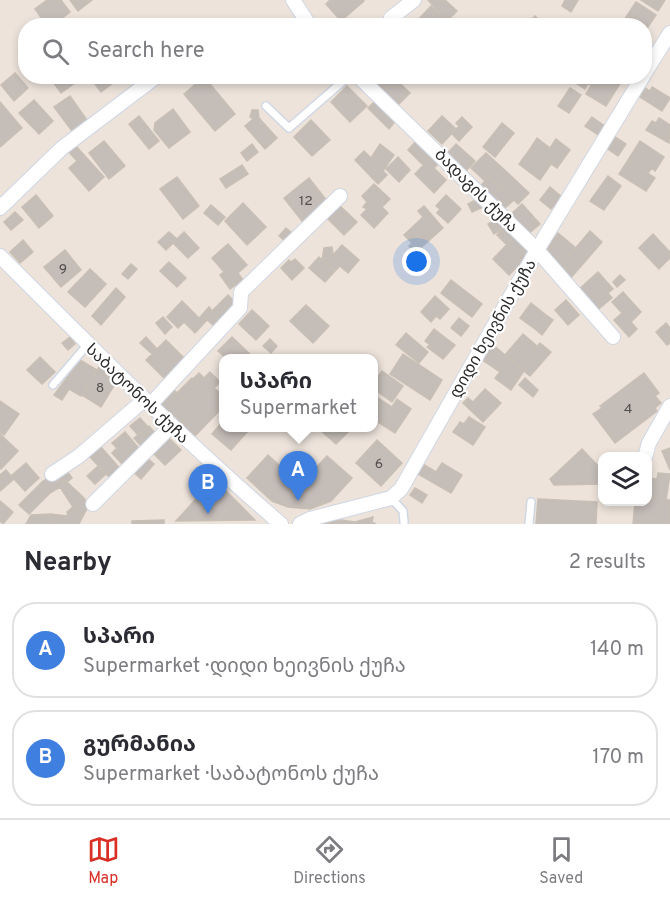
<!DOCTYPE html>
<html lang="en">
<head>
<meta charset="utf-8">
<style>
	:root { --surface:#fff; --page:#f2f2f3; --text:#2b2b33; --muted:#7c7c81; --line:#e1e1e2; --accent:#d93025 }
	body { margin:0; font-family:Overpass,"Noto Sans Georgian",sans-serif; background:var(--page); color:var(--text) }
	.controls { position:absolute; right:18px; bottom:18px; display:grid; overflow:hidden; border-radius:12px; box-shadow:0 3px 9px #0003 }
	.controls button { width:54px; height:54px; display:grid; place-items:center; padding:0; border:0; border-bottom:2px solid var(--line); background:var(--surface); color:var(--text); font:30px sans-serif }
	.you { position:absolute; left:417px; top:262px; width:21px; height:21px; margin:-15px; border:4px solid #fff; border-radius:50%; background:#1a73e8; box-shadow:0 0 0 9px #1a73e833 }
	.badge { display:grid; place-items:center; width:39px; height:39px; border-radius:50%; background:var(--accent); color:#fff; font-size:20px; font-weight:700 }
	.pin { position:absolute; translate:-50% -50px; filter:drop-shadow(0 2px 3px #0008) }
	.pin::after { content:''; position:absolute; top:32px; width:21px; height:18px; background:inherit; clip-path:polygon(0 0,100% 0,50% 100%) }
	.popup { position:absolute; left:219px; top:354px; width:159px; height:78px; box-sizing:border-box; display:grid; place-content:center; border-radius:12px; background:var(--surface); filter:drop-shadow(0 2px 4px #0005); font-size:20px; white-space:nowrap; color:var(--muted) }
	.popup b { font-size:22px; color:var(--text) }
	.popup::after { content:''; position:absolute; left:50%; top:100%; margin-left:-12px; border:12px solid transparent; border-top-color:var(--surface) }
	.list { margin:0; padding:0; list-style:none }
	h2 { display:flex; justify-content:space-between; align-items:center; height:78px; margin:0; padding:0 24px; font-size:26px }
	h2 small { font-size:20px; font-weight:400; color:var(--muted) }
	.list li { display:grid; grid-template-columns:39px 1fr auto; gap:18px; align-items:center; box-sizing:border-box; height:96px; margin:0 12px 12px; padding:0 12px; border:2px solid var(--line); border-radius:24px }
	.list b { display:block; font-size:22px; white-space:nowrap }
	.list p { margin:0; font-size:20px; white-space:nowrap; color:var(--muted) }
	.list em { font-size:20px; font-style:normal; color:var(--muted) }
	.icon { flex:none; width:33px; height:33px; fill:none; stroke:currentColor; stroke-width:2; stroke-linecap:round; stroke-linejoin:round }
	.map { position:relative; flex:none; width:670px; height:524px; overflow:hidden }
	.search { position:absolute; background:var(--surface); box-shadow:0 3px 9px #0003; left:18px; right:18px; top:18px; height:66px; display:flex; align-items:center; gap:15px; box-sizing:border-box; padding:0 21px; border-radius:24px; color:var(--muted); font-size:22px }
	.sheet { height:294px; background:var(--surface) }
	nav { display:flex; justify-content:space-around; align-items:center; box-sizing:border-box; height:84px; border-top:2px solid var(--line); background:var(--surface); font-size:16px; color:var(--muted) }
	nav a { display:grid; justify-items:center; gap:3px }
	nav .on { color:var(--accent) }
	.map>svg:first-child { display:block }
</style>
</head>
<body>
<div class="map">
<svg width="670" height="524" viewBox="0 0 670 524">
	<rect width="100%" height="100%" fill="#ede3db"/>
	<path fill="#c5bdb8" stroke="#c8bfb5" stroke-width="1.5" d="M47 0H61L70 12 52 26H47L35 9Z
		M70 0H92L78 11Z
		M330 0H363L364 1 341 21 326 4Z
		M428 0H445L457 11 447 21Z
		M565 0H578L571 12 562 6Z
		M641 0H665L658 11Z
		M636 2 656 15 644 33V26H620Z
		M431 6 447 21 443 26H412Z
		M535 16 541 22 538 26H525Z
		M601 19 612 26H593Z
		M15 73 28 88 14 101 1 85Z
		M49 76H82L83 77 61 93Z
		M89 76H115L117 80 101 92Z
		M367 76H391L379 89Z
		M392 76 410 93 397 106 379 89Z
		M577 76H597L592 86 588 83 585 89 574 82Z
		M597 76H612L621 82 606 106 586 94Z
		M204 77 235 114 215 131 184 94Z
		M347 86 367 106 350 122 331 102Z
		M652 87 670 98 662 111 640 97 645 88 650 91Z
		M570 88 581 95 569 113 558 106Z
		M70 96 87 120 72 131 54 107Z
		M377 99 397 119 389 129 368 108Z
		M34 100 53 121 39 134 19 113Z
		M0 102 22 128 0 147Z
		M173 109 190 132 169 148 154 130 155 123Z
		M252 110H258L259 118 277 138 265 149 245 126 253 119 250 117Z
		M139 116 159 141 149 149 129 124Z
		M442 116 456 129 442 144 428 131Z
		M462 117 472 127 459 141 452 134 459 126 456 123Z
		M592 117 606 127 600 136 585 126Z
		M659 118 670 125 669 143 646 130 652 121 656 123Z
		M311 120 330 140 312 156 294 137Z
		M502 123 514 133 495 157 483 147Z
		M615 137 626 144 618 156 608 149Z
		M537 138 550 148 556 139 570 150 557 168 530 149Z
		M417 140 432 155 423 165 408 150Z
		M104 141 125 166 109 179 89 153Z
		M640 141 664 157 655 171 652 168 648 173 628 160Z
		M74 144 104 177 89 191 69 168 77 161 67 150Z
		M252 144 258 152 247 161 241 153Z
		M380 144 394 155 383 171 387 175 378 184 355 160 364 151 371 158Z
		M456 144 475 161 465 172 446 155Z
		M530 149 551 164 540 180 519 164Z
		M486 153 510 175 500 186 489 176 485 181 471 168Z
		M398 157 410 170 399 182 386 169Z
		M431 157 438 164 434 168 446 180 434 193 415 174Z
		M628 160 655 178 646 191 619 174Z
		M242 165 248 174 226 188 220 179Z
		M510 175 529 193 518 204 500 186Z
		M489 176 514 200 505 208 499 202 496 205 478 189Z
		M608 176 621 186 604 210 590 201Z
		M177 177 199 206 183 219 160 189Z
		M309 178 327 201 302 221 284 198Z
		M374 184 390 199 382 207 388 213 374 228 361 215 367 209 363 207 367 202 362 196Z
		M550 187 562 197 551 209 540 200Z
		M36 195 53 216 39 228 22 207Z
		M446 195 461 209 448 223 437 213 440 209 436 206Z
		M479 198 483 207 472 212 468 204Z
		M243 203 266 227 247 245 225 221Z
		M522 204 540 224 527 235 509 216Z
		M211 205 225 217 218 225 204 213Z
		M339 205 357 222 344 235 327 218Z
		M424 206 443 228 415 253 409 246 412 243 404 235 423 217 418 211Z
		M15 212 23 220 11 230 4 222Z
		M499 217 505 227 494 234 488 224Z
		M505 226 515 236 506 244 497 235Z
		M286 228 292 233 285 241 279 236Z
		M590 231 602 242 569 280 557 270Z
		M169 232 177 239 166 250 158 242Z
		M184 232 199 248 188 258 173 243Z
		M558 233 576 248 557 270 543 254Z
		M653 234 670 252V258L659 269 639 248Z
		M515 236 532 252 509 275 493 259Z
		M23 240 33 252 20 263 10 252Z
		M228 244 247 265 238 273 243 280 230 289 220 275 224 272 212 258Z
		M342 245 359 260 348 273 340 266 335 271 322 260 324 248 332 247 333 255Z
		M65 250 81 270 61 287 44 267Z
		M319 257 335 271 325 282 309 268Z
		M295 259 304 268 292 280 281 268 289 260 291 262Z
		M169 262 186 278 177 287 160 271Z
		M131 264 137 269 128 279 122 274Z
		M90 269 106 284 85 307 68 292Z
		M598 272 613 289 608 293 612 298 595 312 577 291Z
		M620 275 625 280 617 287 613 282Z
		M451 280 482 304 472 317 441 293Z
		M116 288 125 297 101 325 92 316Z
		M623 292 641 312 631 322 637 329 629 337 614 320 622 313 612 302Z
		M228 295 238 305 216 328 202 315 209 307 212 311Z
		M435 296 449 309 440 319 436 316 431 322 421 312Z
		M566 300 579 315 568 325 555 310Z
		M182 301 199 318 202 315 207 320 195 333 184 322 178 328 167 317Z
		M531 303 546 315 535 329 520 318Z
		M306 305 329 326 313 343 290 321Z
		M252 310 269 326 256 340 239 324Z
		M546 315 553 320 542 335 535 329Z
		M163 317 172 327 165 334 156 323Z
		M459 318 469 326 461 336 451 328Z
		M666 323 670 328V343L667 345 656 332Z
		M434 329 455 345 443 359 427 347 430 345 425 341Z
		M406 333 428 352 419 363 396 345Z
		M523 334 537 346 519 367 505 355Z
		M70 337 75 344 68 350 62 343Z
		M146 337 157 349 152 354 140 343Z
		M232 337 254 358H226L218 351Z
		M270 339 277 346 271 353 263 346Z
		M166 340 184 358 164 378 146 360Z
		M540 343 551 352 530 376 519 367Z
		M492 344 524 371 511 390 495 378 500 372 481 359Z
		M403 354 442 380 430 400 390 374Z
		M40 357 55 372 42 384 27 370Z
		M80 360 97 370 81 396 69 389 62 400 54 395Z
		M99 367 118 379 101 407 82 395Z
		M382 371 403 386 392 402 373 388V384Z
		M210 372 220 382 208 394 193 379 199 373 204 378Z
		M644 373 659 393 655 396 661 403 655 408 657 411 615 443 593 414 602 408 600 406Z
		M192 378 208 394 194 409 177 393Z
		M525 378 538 390 533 397 519 385Z
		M214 388 223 396V407L195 436 181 422Z
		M485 389 501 403 483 422 463 403 468 398 473 402Z
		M174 390 194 409 178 425 159 406Z
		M373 395 392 407 381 424 373 419Z
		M397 399 411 409 395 433 381 424Z
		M0 401 19 414 4 435 0 432Z
		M469 417 485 427 473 445 453 432 460 422 464 424Z
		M140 418 148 427 138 435 130 426Z
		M223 421V428H243L247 432 231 450 212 434Z
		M149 426 155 433 141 446 134 438Z
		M318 428H352L336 444Z
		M125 432 142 452 125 467 112 453 117 448 112 443Z
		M0 434 18 451 1 469 0 468Z
		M165 434 181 450 165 465 150 450Z
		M377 440 402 463 381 486 356 463Z
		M101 447 122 471 112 480 90 457Z
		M670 448V470L662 451Z
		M582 449 602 470V484L554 485 550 479Z
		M144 455 154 464 141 479 131 470Z
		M268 455 293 478H306L327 456 352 478 331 501 310 509 288 507 272 501 247 478Z
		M26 463 39 478 25 491 14 479 0 491V475L6 470 11 476Z
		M442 463 462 475 451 493 418 474 423 464 436 472Z
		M98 466 105 475 95 484 87 476Z
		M67 471 72 478 65 484 60 477Z
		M58 473 65 484 67 482 83 497 73 507 60 487 50 493 29 514 19 505 43 481Z
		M658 473 670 474 666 500 648 498 650 478 657 479Z
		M214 479 255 520 176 521Z
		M415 488 427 495 422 503 410 495Z
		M83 497 89 505 83 516 73 507Z
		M648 498 670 500V524H633L635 502H648Z
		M538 499 597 502 596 524H536Z
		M0 501 13 512 3 524 0 521Z
		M73 507 83 516 79 524H51V514L68 516 67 512Z
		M51 514V524H26L31 515Z
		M373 517 372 522 376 524H317L341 520 355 522Z
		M164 520V524H132V521Z"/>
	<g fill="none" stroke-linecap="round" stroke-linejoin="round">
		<defs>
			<path id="lane" d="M266 106 289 128 349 76
				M53 385 88 344
				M391 498 403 511 404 522
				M529 524 531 502"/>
			<path id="street" d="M293 0 310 26
				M391 18 414 0
				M644 74 670 33
				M358 76 537 250 613 337
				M0 208 62 148 157 76
				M0 256C92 348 183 440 281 524
				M150 405 240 308 241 292 340 196
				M645 457 649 443 670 406
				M52 474 79 456 144 400
				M93 504 171 426
				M300 524 310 519 391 498 401 489 537 250 643 76"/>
		</defs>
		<use href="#lane" stroke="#d0d7e4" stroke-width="10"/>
		<use href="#street" stroke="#d0d7e4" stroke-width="16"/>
		<use href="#lane" stroke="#fff" stroke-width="7"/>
		<use href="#street" stroke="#fff" stroke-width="14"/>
	</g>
	<g text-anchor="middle" stroke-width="4.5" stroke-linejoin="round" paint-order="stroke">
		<g font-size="14" fill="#514f4e">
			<text x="306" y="205">12</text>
			<text x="63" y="273">9</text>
			<text x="100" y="392">8</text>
			<text x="628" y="413">4</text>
			<text x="379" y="468">6</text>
		</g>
		<g font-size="16" fill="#2a2a2a" stroke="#fff">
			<text transform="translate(477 190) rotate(45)" y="6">ბადაგის ქუჩა</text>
			<text transform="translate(492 328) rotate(-60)" y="6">დიდი ხეივნის ქუჩა</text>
			<text transform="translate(138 393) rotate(44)" y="6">საბატონოს ქუჩა</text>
		</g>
	</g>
</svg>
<div class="controls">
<button><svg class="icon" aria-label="layers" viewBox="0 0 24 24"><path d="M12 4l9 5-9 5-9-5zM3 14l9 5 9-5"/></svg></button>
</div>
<div class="you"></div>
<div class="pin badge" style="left:298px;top:501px;background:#3f7fe0">A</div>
<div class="popup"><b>სპარი</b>Supermarket</div>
<div class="pin badge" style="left:208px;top:514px;background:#3f7fe0">B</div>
<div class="search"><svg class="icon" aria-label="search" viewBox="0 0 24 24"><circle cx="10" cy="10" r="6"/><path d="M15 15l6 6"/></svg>Search here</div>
</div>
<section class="sheet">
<h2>Nearby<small>2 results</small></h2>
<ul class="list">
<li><span class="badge" style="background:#3f7fe0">A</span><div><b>სპარი</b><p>Supermarket · დიდი ხეივნის ქუჩა</p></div><em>140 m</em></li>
<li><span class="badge" style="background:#3f7fe0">B</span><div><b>გურმანია</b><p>Supermarket · საბატონოს ქუჩა</p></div><em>170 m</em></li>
</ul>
</section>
<nav>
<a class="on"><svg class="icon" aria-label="map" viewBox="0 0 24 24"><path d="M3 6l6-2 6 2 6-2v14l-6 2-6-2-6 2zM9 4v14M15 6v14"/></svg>Map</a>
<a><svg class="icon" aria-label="directions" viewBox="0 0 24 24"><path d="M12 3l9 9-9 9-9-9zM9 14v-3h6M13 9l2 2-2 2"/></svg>Directions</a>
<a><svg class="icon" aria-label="saved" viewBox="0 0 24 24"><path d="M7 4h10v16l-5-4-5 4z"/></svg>Saved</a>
</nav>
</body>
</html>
